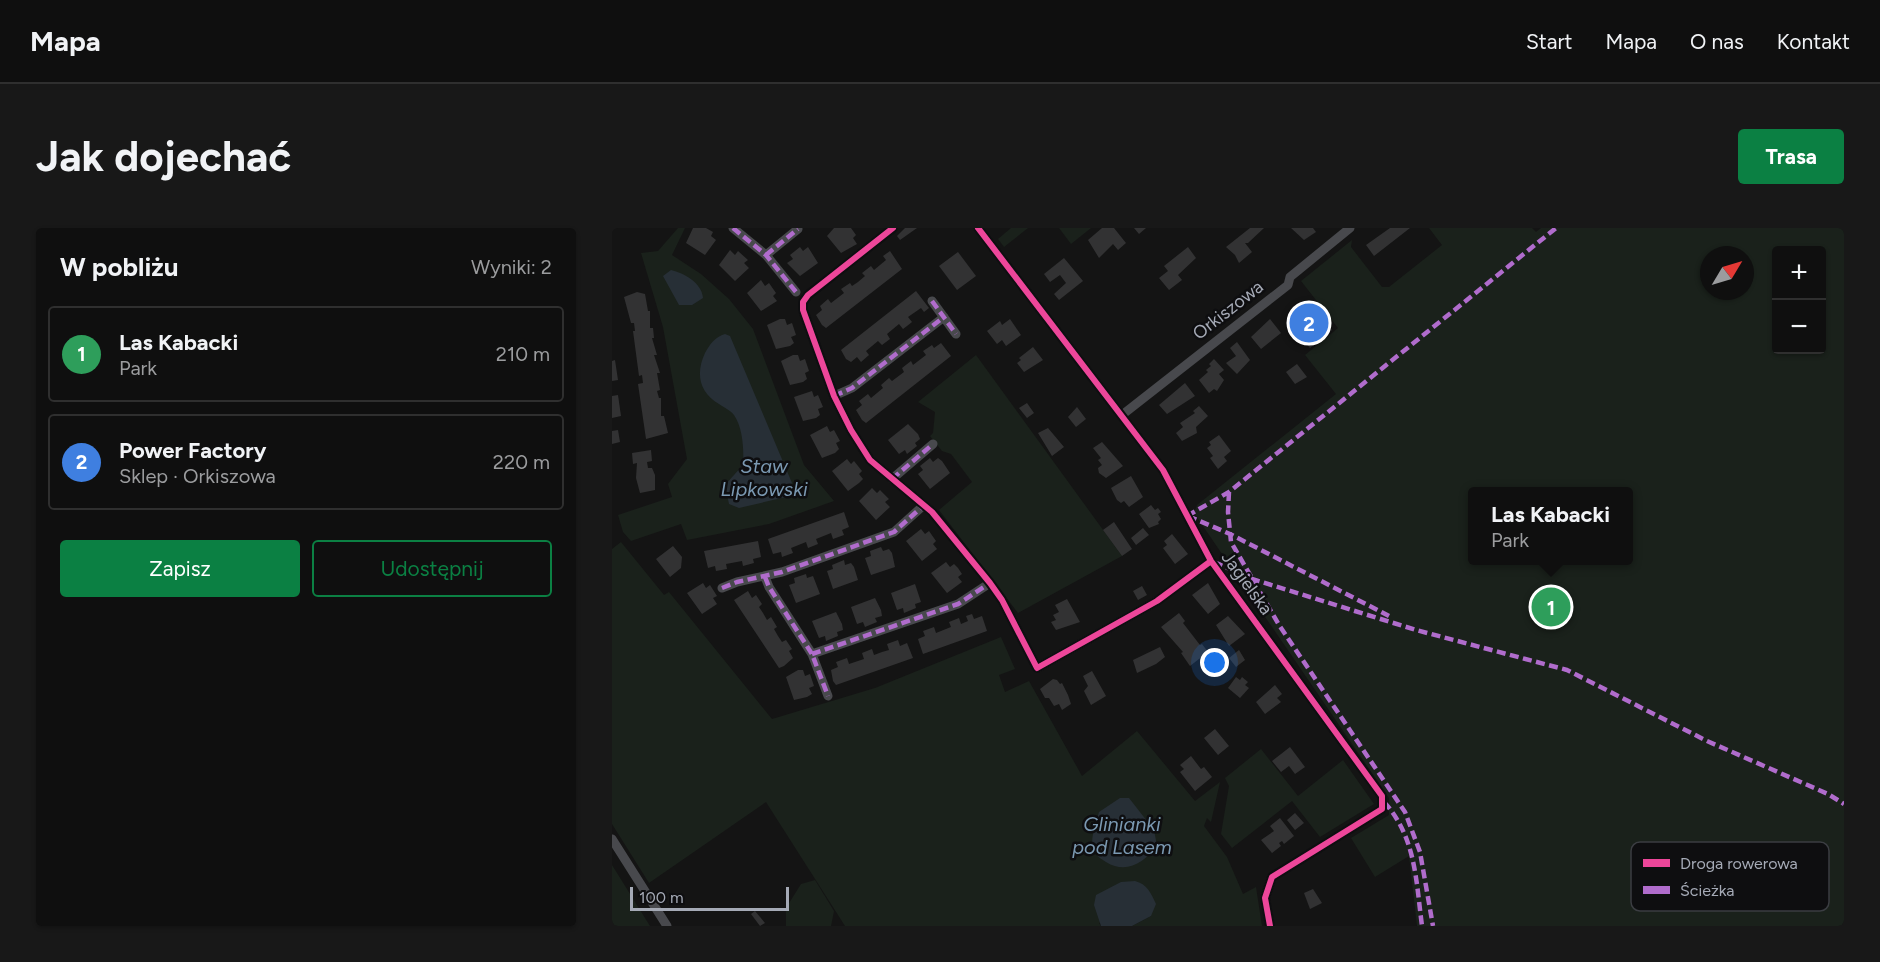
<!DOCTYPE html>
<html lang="pl">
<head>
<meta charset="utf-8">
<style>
	:root { --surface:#0f0f0f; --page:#181818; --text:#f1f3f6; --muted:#9b9c9e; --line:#2f2f2f; --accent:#0b8043 }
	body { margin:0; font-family:Figtree,sans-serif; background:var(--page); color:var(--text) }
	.controls { position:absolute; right:18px; top:18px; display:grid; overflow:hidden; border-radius:6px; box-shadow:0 2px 4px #0004 }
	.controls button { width:54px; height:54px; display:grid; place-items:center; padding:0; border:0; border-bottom:2px solid var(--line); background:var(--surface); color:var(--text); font:30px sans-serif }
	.compass { position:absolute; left:1088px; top:18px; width:54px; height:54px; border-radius:50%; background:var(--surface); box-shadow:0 2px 4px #0004; rotate:52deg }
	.scale { position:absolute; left:18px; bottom:15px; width:159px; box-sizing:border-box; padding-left:6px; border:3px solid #a5aab6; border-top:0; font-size:16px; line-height:21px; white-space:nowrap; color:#a5aab6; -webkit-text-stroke:4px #0e0e10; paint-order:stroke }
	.you { position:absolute; left:603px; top:435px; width:21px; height:21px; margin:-15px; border:4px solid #fff; border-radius:50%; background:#1a73e8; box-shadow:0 0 0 9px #1a73e833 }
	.badge { display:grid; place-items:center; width:39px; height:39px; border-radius:50%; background:var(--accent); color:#fff; font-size:20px; font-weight:700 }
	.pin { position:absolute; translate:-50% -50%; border:3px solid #fff; box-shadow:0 2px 6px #0006 }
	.popup { position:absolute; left:856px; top:259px; width:165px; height:78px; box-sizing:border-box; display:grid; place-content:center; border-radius:6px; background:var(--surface); filter:drop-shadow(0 2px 4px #0005); font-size:20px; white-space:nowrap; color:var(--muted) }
	.popup b { font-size:22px; color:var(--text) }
	.popup::after { content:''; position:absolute; left:50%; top:100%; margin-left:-12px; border:12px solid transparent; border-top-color:var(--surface) }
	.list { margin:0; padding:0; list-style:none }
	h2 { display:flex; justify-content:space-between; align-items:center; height:78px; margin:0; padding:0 24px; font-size:26px }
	h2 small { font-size:20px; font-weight:400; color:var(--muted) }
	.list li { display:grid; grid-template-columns:39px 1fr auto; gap:18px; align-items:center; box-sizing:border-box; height:96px; margin:0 12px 12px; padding:0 12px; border:2px solid var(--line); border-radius:6px }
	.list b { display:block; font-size:22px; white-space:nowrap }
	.list p { margin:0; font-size:20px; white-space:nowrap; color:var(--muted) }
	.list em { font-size:20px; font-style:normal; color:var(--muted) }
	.actions { display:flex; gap:12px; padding:18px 24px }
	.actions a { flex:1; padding:14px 0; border:2px solid var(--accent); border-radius:6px; text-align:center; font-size:21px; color:var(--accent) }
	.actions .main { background:var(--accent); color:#fff }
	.map { position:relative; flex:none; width:1232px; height:698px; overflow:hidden; border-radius:6px }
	header { display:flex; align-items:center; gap:36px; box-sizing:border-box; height:84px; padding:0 30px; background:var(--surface); border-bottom:2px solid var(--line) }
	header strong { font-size:28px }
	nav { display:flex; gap:33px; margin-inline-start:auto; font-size:21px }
	.intro { display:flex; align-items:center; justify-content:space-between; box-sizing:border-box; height:144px; padding:0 36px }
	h1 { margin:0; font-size:42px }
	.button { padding:15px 27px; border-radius:6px; background:var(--accent); color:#fff; font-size:21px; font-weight:700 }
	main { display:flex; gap:36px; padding:0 36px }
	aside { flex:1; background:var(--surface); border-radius:6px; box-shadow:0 2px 4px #0004 }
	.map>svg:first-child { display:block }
</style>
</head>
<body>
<header>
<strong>Mapa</strong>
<nav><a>Start</a><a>Mapa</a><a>O nas</a><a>Kontakt</a></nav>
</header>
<div class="intro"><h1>Jak dojechać</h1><a class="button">Trasa</a></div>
<main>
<aside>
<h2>W pobliżu<small>Wyniki: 2</small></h2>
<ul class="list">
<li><span class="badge" style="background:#2e9e5b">1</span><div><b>Las Kabacki</b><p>Park</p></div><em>210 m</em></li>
<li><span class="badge" style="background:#3f7fe0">2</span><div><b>Power Factory</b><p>Sklep · Orkiszowa</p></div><em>220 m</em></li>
</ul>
<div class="actions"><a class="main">Zapisz</a><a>Udostępnij</a></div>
</aside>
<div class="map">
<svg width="1232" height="698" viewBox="0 0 1232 698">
	<rect width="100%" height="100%" fill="#141414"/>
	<path fill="#1a211b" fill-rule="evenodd" d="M66 0H73L60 27 89 46 117 71 141 101 192 237 222 273 157 296 75 312 69 296 19 313 11 304 6 287 60 269 56 256 75 231 51 99 29 25 46 23Z
		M399 0H416L392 19 386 11Z
		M447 0H479L459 16Z
		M817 0H920L924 4 929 0H1232V698H805L797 628 763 649 739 610 777 587V570L582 285 585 277 724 166 693 127 726 100 689 53 740 12 739 19 770 59H777L830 17ZM1164 22H1210V122H1164ZM1097 27H1133V63H1097ZM861 264H1017V332H861Z
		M364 127 510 328 406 385 327 282 360 254 339 226 330 223 318 208 321 205 323 184 306 174Z
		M9 314 52 367 57 364 160 491 263 460 389 409 403 441 387 447 393 464 417 453 470 548 525 503 583 573 608 554 599 594 595 590 592 598 615 629 631 666 644 659 650 698H520L539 688 487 695 489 698H233L154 574 37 655 0 596V321Z
		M649 521 686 568 731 532 762 576 708 609 680 573 620 620 609 606 617 558 613 550Z
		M0 637 38 698H0Z
		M203 652 222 683 219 698H174V680L189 656Z"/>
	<path fill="#272f36" d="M59 42C72 45 90 55 91 70L80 77H67L51 48Z
		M113 106 118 108 180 255 174 269 127 280 117 276 113 257 131 237C132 222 131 200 122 187 118 182 113 180 107 176 86 164 84 144 93 125 98 116 103 109 113 106Z
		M508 570H517L542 602 545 618C532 634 515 647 494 634 489 631 483 627 481 621 478 610 484 595 487 584Z
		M523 653C535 656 539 665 544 676L539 688 520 698H489L482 677 484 667 509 654Z"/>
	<path fill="#323233" d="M81 0H94L101 4 99 8 104 12 93 27 74 15Z
		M222 0H239L244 7 241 10 245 16 229 25 215 8Z
		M293 0H305L288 12 285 8Z
		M490 0H502L514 15 506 22 501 16 487 30 476 12Z
		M522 0H534L527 6Z
		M638 0H652L636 15H633L640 24 627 35 623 27 614 19Z
		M679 0H701L704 4 692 12Z
		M778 0H798L762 28 754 17Z
		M188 19 191 23 196 19 206 35 188 48 175 35 181 31 178 27Z
		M576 19 584 30 566 47 570 52 557 62 547 50 556 43 552 38Z
		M118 22 123 27 126 23 136 32 132 35 137 40 123 53 107 37Z
		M278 23 290 41 214 100 210 97 204 87 210 82 208 78 216 71 219 75 232 65 229 61 238 55 240 58 246 54 253 48 250 45 259 38 262 42 274 32 271 28Z
		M346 24 364 48 345 62 327 38Z
		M452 30 471 53 447 72 442 66 454 55 448 47 438 54 432 46Z
		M149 52 153 58 157 55 164 65 161 68 165 73 149 83 135 65Z
		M304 63 317 80 312 84 309 80 296 89 300 94 295 98 291 101 287 96 275 106 278 111 270 117 266 113 254 123 257 127 249 134 245 129 239 134 234 131 229 122Z
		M25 64 33 66 36 83H38V100H41L42 110H40L45 127H42L48 145H45L48 162 45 163 47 170H49V188H52L56 205 34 211 26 156 31 155 30 147 27 148 21 103H23L22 95H19L12 69Z
		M704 83 720 102 698 120 682 100Z
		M168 91H173L175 97 180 95 184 107 179 109 182 115 178 118 164 121 155 97Z
		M398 91 409 107 394 118 390 112 385 116 375 103 388 93 390 97Z
		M658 91 669 105 649 121 639 109Z
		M625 114 638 132 625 146 614 135 624 128 618 120Z
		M329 115 339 128 254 195 250 192 244 182 250 177 247 173 256 166 259 170 271 160 269 157 277 150 280 153 292 144 290 140 299 133 301 137 314 127 311 123 320 117 322 120Z
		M421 119 431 132 412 144 405 135 409 132 407 130Z
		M181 127H186L188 133 193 131 197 143 193 145 195 151 191 154 178 157 169 133Z
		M602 131 612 142 607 146 612 152 605 163 602 161 597 165 587 152 596 144 594 142 599 138 597 136Z
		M3 132 6 152 0 153V133Z
		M685 136 695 149 683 156 674 144Z
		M573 155 583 168 555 186 547 177Z
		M200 163 202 169 206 167 211 179 206 181 208 187 204 190 191 193 182 169Z
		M6 167 9 188 0 190V168Z
		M415 175 422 185 415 190 407 180Z
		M587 178 596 188 584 199 585 205 570 213 564 205 571 199 568 195 583 185 581 183Z
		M465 179 474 191 464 199 456 189Z
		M296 196 306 206 308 211 303 215 305 218 295 226 293 222 287 226 276 212Z
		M215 198 218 204 222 202 228 213 224 215 227 221 223 225 210 230 198 207Z
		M436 200 452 219 440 228 426 205Z
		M6 202 8 214 0 216V203Z
		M607 207 619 223 612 229 615 233 606 241 598 230 601 228 595 220 599 217 597 214Z
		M490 214 511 238 494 250 487 245 486 240 490 237 486 232 489 230 481 220Z
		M39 222 40 233 35 234 36 240H40L43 247V262L28 265 24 250 25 235 21 236 20 225Z
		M318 230 321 234 326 230 330 233 338 245 318 261 306 246 311 242 308 238Z
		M235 231 239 236 242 233 250 243 247 246 251 251 247 255 236 263 220 243Z
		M519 248 531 269 517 279 512 273 509 275 505 272 499 260Z
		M260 260 265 265 268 262 277 271 273 274 278 279 264 292 247 273Z
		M539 277 543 282 546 280 549 284 546 286 549 291 546 294 547 296 537 300 527 286Z
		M232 284 237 299 230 302 232 307 221 311 219 305 204 311 206 316 196 320 194 314 179 320 181 325 170 329 169 324 161 326 156 311Z
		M502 294 520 321 510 328 491 302Z
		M531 300 537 307 524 317 519 310Z
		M309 301 313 306 317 303 324 313 321 316 325 321 310 333 294 313Z
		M560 306 576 326 563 336 551 320 555 317 552 313Z
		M146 313 149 329 141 331 142 335 131 338 130 333 114 336 115 341 104 343 103 338 96 340 92 323Z
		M61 318 70 329 69 340 58 349 44 331Z
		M269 319 271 323 277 321 280 325 283 339 259 347 253 330 259 328 258 323Z
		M232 332 233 337 239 335 242 339 246 352 221 361 215 343 221 341 220 337Z
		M334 334 338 339 342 336 346 340 350 346 346 349 350 354 335 365 319 345Z
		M194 346 195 350 201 348 208 366 184 375 177 357 183 355 182 350Z
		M91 355 94 360 98 357 105 368 101 370 105 376 90 386 75 365Z
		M596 355 608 376 596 386 580 367Z
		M303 356 309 374 303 376 304 380 292 385 291 380 285 382 279 365Z
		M530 358 535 367 526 372 521 363Z
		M136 363 140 370 144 367 150 376 147 379 151 385 155 392 159 389 165 399 162 401 166 408 170 414 174 412 180 421 177 423 181 430 172 438 167 440 122 372Z
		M263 370 269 382 270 388 263 390 265 394 253 399 251 394 245 396 239 379Z
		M455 371 468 394 444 402 439 394 444 392 441 387 447 384 443 377Z
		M224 384 230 396 231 402 225 404 226 408 214 413 213 408 207 410 200 393Z
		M567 385 573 393 571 395 588 417 590 416 596 424 578 438 569 425 571 424 549 399Z
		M360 386 362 391 370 388 375 403 311 426 306 411 313 408 311 403 322 399 324 405 339 399 337 394 347 390 349 396 356 393 354 388Z
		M616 388 633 406 617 418 604 397Z
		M286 412 288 418 295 415 301 430 224 457 221 453 219 442 226 439 224 434 235 430 237 436 252 431 250 425 260 421 262 427 270 424 277 422 275 416Z
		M548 419 553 429 544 436 525 445 521 432Z
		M627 422 633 432 624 439 617 430Z
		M186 442H191L193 448 198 446 202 458 197 460 200 466 195 469 182 472 174 449Z
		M480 443 494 468 479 477 472 463 476 458 471 448Z
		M624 449 628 452 630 449 636 454 633 457 637 460 628 470 616 460Z
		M441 451 445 452 448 456 450 455 456 467 459 476 450 482 447 476 442 478 437 470H433L428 461Z
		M663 457 670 466 665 470 669 474 653 486 644 474Z
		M603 501 617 518 606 527 592 510Z
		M678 519 693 539 683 546 677 538 669 544 660 533Z
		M579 528 589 541 592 539 600 549 583 563 568 544 572 541 568 537Z
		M683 585 692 595 683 602 675 592Z
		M668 590 682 608 672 616 670 613 667 615 669 618 660 625 649 612 662 603 658 598Z
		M701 661 710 675 698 681 692 665Z
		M143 683 153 695 148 698 139 686Z"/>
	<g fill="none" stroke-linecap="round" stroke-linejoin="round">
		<path stroke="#48494d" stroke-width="9" d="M121 0 154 27 184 64
			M281 0 196 67 191 74V82L222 168 239 202 258 232 320 284 378 355 390 372 425 440 545 373 599 333
			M366 0 551 242 599 333 770 568V581L660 649 653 670 658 698
			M154 27 186 1
			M320 73 344 106
			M222 168 240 160 332 89
			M510 187 676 57 678 49 738 0
			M280 251 321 216
			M153 349 157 359 200 426 216 468
			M110 360 125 354 170 344 282 304 312 277
			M200 426 346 376 378 355
			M0 611 55 698"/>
		<path stroke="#b06ccc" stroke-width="4.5" stroke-dasharray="9 4.5" stroke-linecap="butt" d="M121 0 154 27 184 64
			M154 27 186 1
			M320 73 344 106
			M222 168 240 160 332 89
			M280 251 321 216
			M617 264 616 284 619 314 667 397 793 584 808 624 821 698
			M575 288 617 264 944 0
			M576 288 618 306 777 388
			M602 334 640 351 804 402 955 442 1095 513 1216 566 1232 576
			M153 349 157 359 200 426 216 468
			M110 360 125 354 170 344 282 304 312 277
			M200 426 346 376 378 355
			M772 574C804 609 804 653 810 698"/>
		<defs>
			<path id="cycleway" d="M281 0 196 67 191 74V82L222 168 239 202 258 232 320 284 378 355 390 372 425 440 545 373 599 333
				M366 0 551 242 599 333 770 568V581L660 649 653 670 658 698"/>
		</defs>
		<use href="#cycleway" stroke="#0e0e10" stroke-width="10"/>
		<use href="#cycleway" stroke="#ed469a" stroke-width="6"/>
	</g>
	<g text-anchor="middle" stroke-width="5" stroke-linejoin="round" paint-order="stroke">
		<g font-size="18" fill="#a5aab6" stroke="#0e0e10">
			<text transform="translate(616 82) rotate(-38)" y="6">Orkiszowa</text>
			<text transform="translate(635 355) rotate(54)" y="6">Jagielska</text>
		</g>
		<g font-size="20" font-style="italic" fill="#7b99b2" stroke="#0e0e10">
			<text x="152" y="245">Staw<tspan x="152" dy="23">Lipkowski</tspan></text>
			<text x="510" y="603">Glinianki<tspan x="510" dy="23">pod Lasem</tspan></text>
		</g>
	</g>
	<rect x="1019" y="614" width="198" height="69" rx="9" fill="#0e0e10" stroke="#3b3d42" stroke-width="1.5"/>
	<rect x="1031" y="631" width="27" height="8" fill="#ed469a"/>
	<rect x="1031" y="658" width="27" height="8" fill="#b06ccc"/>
	<g font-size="16" fill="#a5aab6">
		<text x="1068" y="641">Droga rowerowa</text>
		<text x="1068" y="668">Ścieżka</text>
	</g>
</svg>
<div class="controls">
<button>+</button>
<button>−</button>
</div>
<svg class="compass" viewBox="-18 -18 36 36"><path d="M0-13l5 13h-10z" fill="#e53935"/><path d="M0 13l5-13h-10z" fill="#9b9c9e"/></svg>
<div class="scale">100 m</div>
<div class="you"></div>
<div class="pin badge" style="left:939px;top:379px;background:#2e9e5b">1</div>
<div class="popup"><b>Las Kabacki</b>Park</div>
<div class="pin badge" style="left:697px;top:95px;background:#3f7fe0">2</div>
</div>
</main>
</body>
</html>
